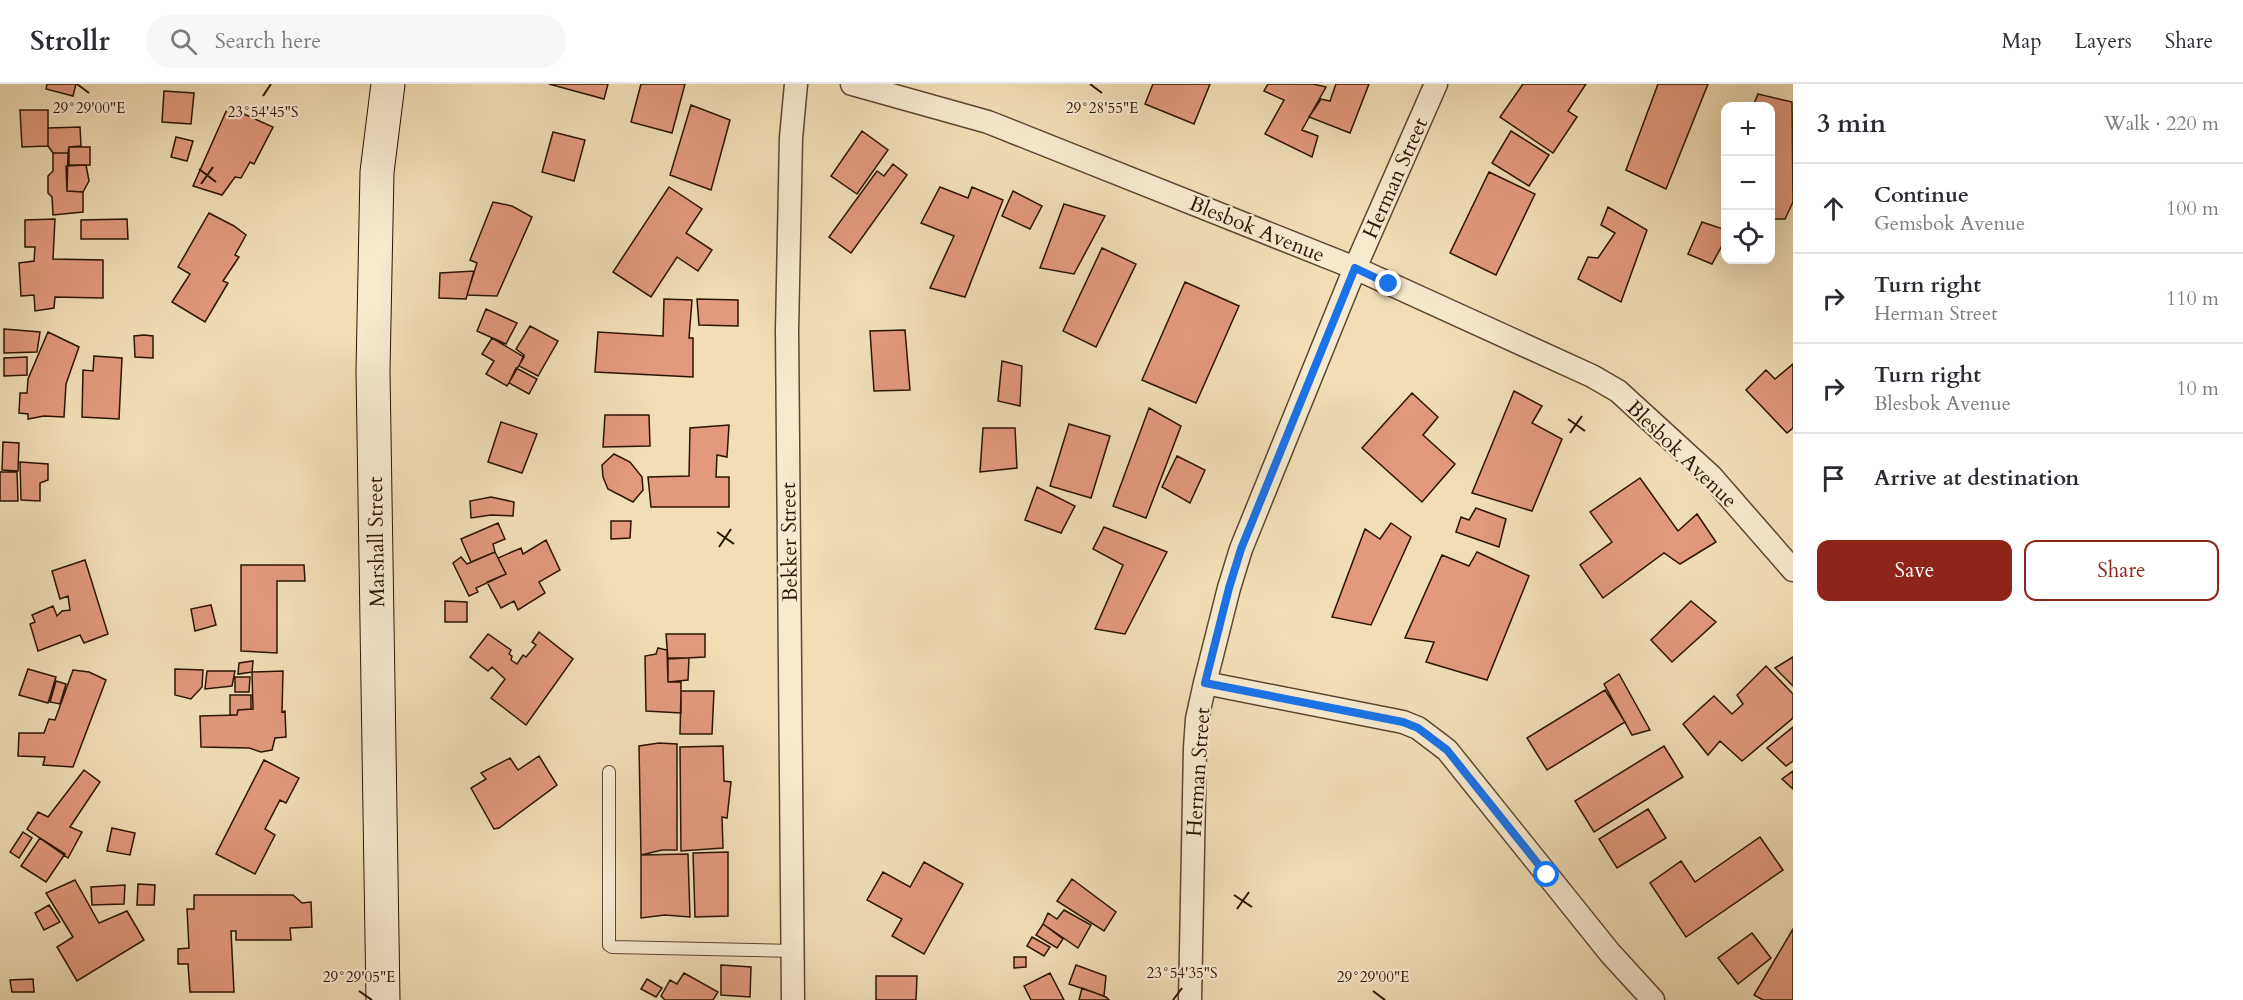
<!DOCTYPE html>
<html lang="en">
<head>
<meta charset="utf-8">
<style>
	:root { --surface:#fff; --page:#f7f7f7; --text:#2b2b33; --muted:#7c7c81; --line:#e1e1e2; --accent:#8f2418 }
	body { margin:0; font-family:Cardo,serif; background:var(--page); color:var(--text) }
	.controls { position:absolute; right:18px; top:18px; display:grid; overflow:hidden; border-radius:12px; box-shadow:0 6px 24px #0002 }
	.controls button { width:54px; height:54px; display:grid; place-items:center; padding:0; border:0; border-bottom:2px solid var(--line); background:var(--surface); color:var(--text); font:30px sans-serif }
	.stop { position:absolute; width:18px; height:18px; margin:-14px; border:4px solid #1a73e8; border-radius:50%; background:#fff }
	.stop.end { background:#1a73e8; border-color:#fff; box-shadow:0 2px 6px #0008 }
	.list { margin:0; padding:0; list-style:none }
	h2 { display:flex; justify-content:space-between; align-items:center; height:78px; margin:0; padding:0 24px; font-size:26px }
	h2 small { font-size:20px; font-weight:400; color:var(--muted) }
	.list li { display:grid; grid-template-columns:39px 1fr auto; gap:18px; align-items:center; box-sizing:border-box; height:90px; padding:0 24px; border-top:2px solid var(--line) }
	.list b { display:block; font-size:22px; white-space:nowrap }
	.list p { margin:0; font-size:20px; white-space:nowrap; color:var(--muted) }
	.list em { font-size:20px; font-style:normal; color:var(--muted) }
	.actions { display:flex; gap:12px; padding:18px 24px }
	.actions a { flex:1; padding:14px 0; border:2px solid var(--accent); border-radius:12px; text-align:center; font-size:21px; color:var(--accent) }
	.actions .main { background:var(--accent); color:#fff }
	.icon { flex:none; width:33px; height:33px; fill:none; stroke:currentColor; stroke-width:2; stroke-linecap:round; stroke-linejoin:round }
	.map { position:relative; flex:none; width:1793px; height:916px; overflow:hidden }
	header { display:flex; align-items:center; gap:36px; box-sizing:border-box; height:84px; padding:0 30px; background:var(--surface); border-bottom:2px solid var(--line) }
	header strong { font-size:28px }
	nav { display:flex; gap:33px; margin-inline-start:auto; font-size:21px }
	.search { width:420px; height:54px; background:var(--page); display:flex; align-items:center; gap:15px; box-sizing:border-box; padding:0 21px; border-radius:33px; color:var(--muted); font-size:22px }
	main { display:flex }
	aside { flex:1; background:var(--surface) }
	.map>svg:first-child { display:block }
</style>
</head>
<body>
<header>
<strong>Strollr</strong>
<div class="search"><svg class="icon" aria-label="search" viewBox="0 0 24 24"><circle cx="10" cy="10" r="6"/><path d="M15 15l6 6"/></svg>Search here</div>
<nav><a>Map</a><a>Layers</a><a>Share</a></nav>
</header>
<main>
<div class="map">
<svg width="1793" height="916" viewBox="0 0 1793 916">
	<rect width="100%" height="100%" fill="#f1deb5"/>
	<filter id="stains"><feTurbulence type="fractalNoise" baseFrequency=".00333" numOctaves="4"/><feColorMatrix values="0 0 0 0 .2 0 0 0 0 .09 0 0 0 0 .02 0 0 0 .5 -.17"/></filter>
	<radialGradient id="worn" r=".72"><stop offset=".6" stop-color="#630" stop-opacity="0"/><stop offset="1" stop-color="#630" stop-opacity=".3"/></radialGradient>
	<path fill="#e2997c" stroke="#2c1403" stroke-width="1.5" d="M47 0H76L73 12 46 5Z
		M549 0H608L604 15Z
		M641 0H685L672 49 631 38Z
		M1153 0H1210L1194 40 1145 20Z
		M1268 0H1313L1326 3 1302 46 1318 52 1312 73 1265 50 1284 16 1264 7Z
		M1336 0H1369L1350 49 1309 33 1321 15 1330 17Z
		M1523 0H1586L1568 27 1577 33 1553 69 1500 33Z
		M1658 0H1708L1666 105 1626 86Z
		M164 7 194 9 191 40 162 38Z
		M1758 10 1792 18 1793 118 1785 135H1770V22H1753Z
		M691 21 730 36 711 106 670 91Z
		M228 23 273 43 254 80 250 78 241 94 235 93 222 111 193 102Z
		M20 26H48V62L22 63Z
		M80 43 81 62 69 63 68 69H53L48 62V44Z
		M862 47 888 66 857 110 831 92Z
		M1511 47 1549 71 1529 102 1492 79Z
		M553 48 585 56 574 97 542 88Z
		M176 53 193 57 187 77 171 73Z
		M69 63H90V81H69Z
		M53 69H68L67 107 83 108V128L53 131 52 113 48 109V92L53 87Z
		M893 80 907 91 851 169 829 153 877 87 884 92Z
		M86 81 89 97 83 108 67 107 66 82Z
		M1489 88 1535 110 1496 191 1450 169Z
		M669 103 702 125 686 149 712 166 698 187 677 173 651 213 613 188Z
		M940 103 968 114 972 103 1003 116 965 213 930 204 954 152 921 139Z
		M1013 107 1042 122 1030 145 1002 132Z
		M493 118 512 122 532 133 497 212 467 211 477 179 470 176Z
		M1064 120 1105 132 1074 190 1040 184Z
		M1608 123 1647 146 1621 218 1578 195 1588 173 1598 174 1615 149 1601 141Z
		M209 129 234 142 246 151 235 171 239 173 223 197 228 199 205 238 172 218 190 190 178 183Z
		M55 135 53 175 103 176V214L55 213 54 224 35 227 34 211 21 212 19 179 34 177 35 163H25V136Z
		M127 135 128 155H81V136Z
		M1702 138 1726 146V154L1712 180 1688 170Z
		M1102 164 1136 180 1096 263 1063 247Z
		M474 187 466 215 439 214 440 189Z
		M1185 198 1239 222 1196 319 1142 296Z
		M664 215 692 216 689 254H693V293L595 288 598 248 663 252Z
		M697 215 738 216V242L699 241Z
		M486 225 517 239 506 260 477 247Z
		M530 242 558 257 538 292 519 282 524 271 516 265Z
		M4 245 40 248 37 268 4 269Z
		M905 246 910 306 874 307 870 247Z
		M48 248 79 263 66 300 64 333 44 332 28 335V330L19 329 20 309H27L28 295Z
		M144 251 153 252V274L135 273 134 252Z
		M492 254 524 273 507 302 486 290 494 277 482 270Z
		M94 272 122 274 119 335 82 333 83 286 93 287Z
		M27 273V291L4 292V274Z
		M1002 277 1022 282 1020 322 998 317Z
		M1793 280V344L1787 349 1746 306 1766 286 1775 295Z
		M516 284 537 295 529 310 509 299Z
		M1514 307 1542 322 1532 339 1562 355 1532 427 1472 409Z
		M1412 309 1438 333 1423 351 1455 380 1422 418 1362 364Z
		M1149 324 1181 342 1146 434 1113 422Z
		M605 331H649L650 362 603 363Z
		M501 338 537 350 522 389 488 378Z
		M1069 340 1110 352 1091 414 1050 402Z
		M729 341 727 373 717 371 716 393H729V423H651L648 393 689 392 690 344Z
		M983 344H1015L1017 384 980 388Z
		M3 358 19 359 18 387 2 386Z
		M614 370 630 378 642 393 643 406 633 418 608 405 603 393 602 381Z
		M1177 372 1205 386 1190 419 1162 403Z
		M20 378 48 380V396L40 399V417L21 416Z
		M0 388H17L18 417H0Z
		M1640 394 1678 447 1697 430 1716 458 1680 480 1664 469 1603 514 1580 481 1612 458 1590 428Z
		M1037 403 1075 422 1061 449 1025 436Z
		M491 413 514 418 513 432 491 431 471 434 470 417Z
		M1476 424 1506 435 1499 463 1456 448 1461 433 1469 436Z
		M611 437H631L630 454 611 455Z
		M498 439 505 455 493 460 495 468 471 478 461 455Z
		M1391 439 1411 453 1371 541 1332 533 1365 445 1380 455Z
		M1104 443 1167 468 1125 550 1095 545 1123 481 1093 465Z
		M546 456 560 486 539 498 545 509 518 526 514 517 501 524 487 498 506 490 498 474 521 464 523 470Z
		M495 468 506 490 476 504 478 508 469 512 453 479 461 473 467 480Z
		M1477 468 1529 492 1487 596 1426 578 1434 558 1405 554 1442 471 1469 482Z
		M85 476 108 550 84 559 80 551 38 567 30 540 35 538 32 531 53 522 57 532 62 527 70 526 68 512 60 515 52 487Z
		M241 481H304L305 497H277V569L241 567Z
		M445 517 467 518V538H445Z
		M1691 517 1716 538 1672 578 1651 556Z
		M211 521 216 541 195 547 191 525Z
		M539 548 573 575 526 641 491 614 505 595 492 583 488 587 470 573 488 550 511 566 509 570 512 572 511 576 517 580 523 571 526 573 536 561 532 558Z
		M666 550H705V573L668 575Z
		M658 564 667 566 668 598H681V629L646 627 645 572 656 570Z
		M1793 573V602L1775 584Z
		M668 574H689L688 596 668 598Z
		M253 577 252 588 238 590 239 579Z
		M1766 582 1793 610V634L1742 677 1720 657 1708 671 1683 640 1714 612 1732 630 1743 620 1737 611Z
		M28 585 56 593 48 619 19 611Z
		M175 585 203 586 202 603 191 615 175 611Z
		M73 586 89 588 106 596 73 683 43 681 45 673 18 672 19 649H44L49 635 55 636Z
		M207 587H235L232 602 205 605Z
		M283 587 282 628 285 627 286 653 275 654 272 666 261 668 249 664 201 663 200 632 237 631 238 626 253 625 252 588Z
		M1619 590 1650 646 1632 651 1604 600Z
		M235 593H250L249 608H235Z
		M56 597 66 600 60 620 50 618Z
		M1605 606 1625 638 1547 686 1527 654Z
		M681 607H714L712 650H680Z
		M230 611H251V625L238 626 237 631H230Z
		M1793 643V677L1786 682 1767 664Z
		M659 659 677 660V766H662L641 771 639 662Z
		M723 662 724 697 731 698 727 734 722 733 723 764 681 767 680 663Z
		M1664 662 1683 693 1594 748 1575 717Z
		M539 672 557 701 499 744 494 745 471 704 486 695 481 689 510 674 518 686Z
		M264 676 299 694 286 719 280 716 265 745 275 751 255 790 216 770Z
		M84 686 100 698 70 743 82 748 68 774 27 745 38 728 48 733Z
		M1793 687V705L1782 695Z
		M1648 725 1666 754 1617 784 1599 755Z
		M112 744 135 749 130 771 107 767Z
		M23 748 32 754 19 774 10 768Z
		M1760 753 1783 786 1686 853 1650 799 1681 777 1695 798Z
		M40 754 65 770 46 798 21 782Z
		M728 768V832L695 833 693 769Z
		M688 770 690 833 665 831 641 834V771Z
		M924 778 963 800 924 870 892 852 902 835 867 816 883 788 910 803Z
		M1072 795 1116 828 1104 847 1057 817Z
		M75 796 99 839 127 827 144 856 77 897 57 863 73 853 46 809Z
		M138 800 155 801 154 821H137Z
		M125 801 124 820 92 821 91 803Z
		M194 811H293L302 819 311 818 312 843 290 844 291 856H236V847H231L234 908H190L188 880H178V865L189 864 187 825H194Z
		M49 821 60 838 44 846 35 829Z
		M1064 826 1091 841 1078 864 1043 840 1048 829 1057 835Z
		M1043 840 1063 855 1057 864 1036 851Z
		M1793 845V916H1763L1754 911Z
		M1752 849 1771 874 1738 900 1718 874Z
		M1032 853 1050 863 1044 872 1027 862Z
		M1014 873H1026V883L1014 884Z
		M721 881 751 883 750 913 721 911Z
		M1076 881 1106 892 1104 912 1069 900Z
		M684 889 718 908 713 916H665L661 912 670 896 677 900Z
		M1050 889 1064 916H1031L1024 902Z
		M876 892H917L916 916H876Z
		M33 895 34 908H12L10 896Z
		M647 895 662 904 656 913 641 905Z
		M1082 904 1106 913 1109 916H1079Z"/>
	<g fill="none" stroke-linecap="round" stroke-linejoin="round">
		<defs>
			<path id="lane" d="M609 688V861L612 863 794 867"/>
			<path id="street" d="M852 0 988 38 1355 184 1592 292 1618 307 1711 392 1793 486
				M1205 599 1403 638 1418 644 1447 666 1610 869 1653 916
				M793 916 787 246 791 54 796 0
				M1190 916 1195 664 1197 635 1205 599 1229 504 1241 465 1355 184 1436 0"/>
			<path id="secondary" d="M383 916 373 287 377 88 388 0"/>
		</defs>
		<use href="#lane" stroke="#5d4630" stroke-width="14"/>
		<use href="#street" stroke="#5d4630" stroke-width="25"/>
		<use href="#secondary" stroke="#2c1403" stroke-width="35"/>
		<use href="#lane" stroke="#f6eacf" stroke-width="12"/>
		<use href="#street" stroke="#f6eacf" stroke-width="22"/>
		<use href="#secondary" stroke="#f6eacf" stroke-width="33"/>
	</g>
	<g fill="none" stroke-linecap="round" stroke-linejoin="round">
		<path stroke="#1a73e8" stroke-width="8" d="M1389 200 1355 184 1241 465 1229 504 1205 599 1403 638 1418 644 1447 666 1547 791"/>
	</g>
	<path fill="none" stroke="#2c1403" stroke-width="2" d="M77 0 89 9M1090 0 1102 9M263 12 271 0M199 85 216 98M201 100 213 83M1568 335 1585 347M1570 349 1582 332M717 448 734 460M719 463 731 445M1234 811 1252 823M1237 825 1249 808M359 907 372 916M1373 907 1385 916M1173 916 1182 904"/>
	<g text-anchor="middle" stroke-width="4.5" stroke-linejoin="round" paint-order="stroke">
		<g font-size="21" fill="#2c1403" stroke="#f6eacf">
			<text transform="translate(1395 94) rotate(-66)" y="7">Herman Street</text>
			<text transform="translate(1257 145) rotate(22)" y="7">Blesbok Avenue</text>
			<text transform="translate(1682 370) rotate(44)" y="7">Blesbok Avenue</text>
			<text transform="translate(376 458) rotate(-91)" y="7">Marshall Street</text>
			<text transform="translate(789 458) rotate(-91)" y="7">Bekker Street</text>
			<text transform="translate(1198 688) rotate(-86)" y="7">Herman Street</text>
		</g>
	</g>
	<g font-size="15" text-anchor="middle" fill="#2c1403" stroke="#f6eacf" stroke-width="4.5" stroke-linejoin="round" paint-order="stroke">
		<text x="89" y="29">29°29'00"E</text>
		<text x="1102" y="29">29°28'55"E</text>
		<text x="263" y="33">23°54'45"S</text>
		<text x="1182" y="894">23°54'35"S</text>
		<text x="359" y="898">29°29'05"E</text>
		<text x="1373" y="898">29°29'00"E</text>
	</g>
	<rect width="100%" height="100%" filter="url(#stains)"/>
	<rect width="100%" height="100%" fill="url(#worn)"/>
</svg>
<div class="controls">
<button>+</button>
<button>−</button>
<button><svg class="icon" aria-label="locate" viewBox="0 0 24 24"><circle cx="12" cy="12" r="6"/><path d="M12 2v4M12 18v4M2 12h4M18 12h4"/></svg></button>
</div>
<div class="stop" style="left:1547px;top:791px"></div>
<div class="stop end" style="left:1389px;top:200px"></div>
</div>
<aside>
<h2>3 min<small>Walk · 220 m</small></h2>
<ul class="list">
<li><svg class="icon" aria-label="ahead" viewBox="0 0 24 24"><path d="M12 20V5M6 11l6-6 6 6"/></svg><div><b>Continue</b><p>Gemsbok Avenue</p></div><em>100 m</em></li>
<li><svg class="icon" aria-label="right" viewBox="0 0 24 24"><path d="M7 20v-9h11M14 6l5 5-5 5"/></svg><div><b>Turn right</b><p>Herman Street</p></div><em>110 m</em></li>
<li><svg class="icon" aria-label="right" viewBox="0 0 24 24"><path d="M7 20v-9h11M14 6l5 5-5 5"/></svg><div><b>Turn right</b><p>Blesbok Avenue</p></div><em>10 m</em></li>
<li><svg class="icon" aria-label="arrive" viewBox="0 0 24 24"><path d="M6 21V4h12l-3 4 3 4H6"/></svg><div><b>Arrive at destination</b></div></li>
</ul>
<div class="actions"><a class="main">Save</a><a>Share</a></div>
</aside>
</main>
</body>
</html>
